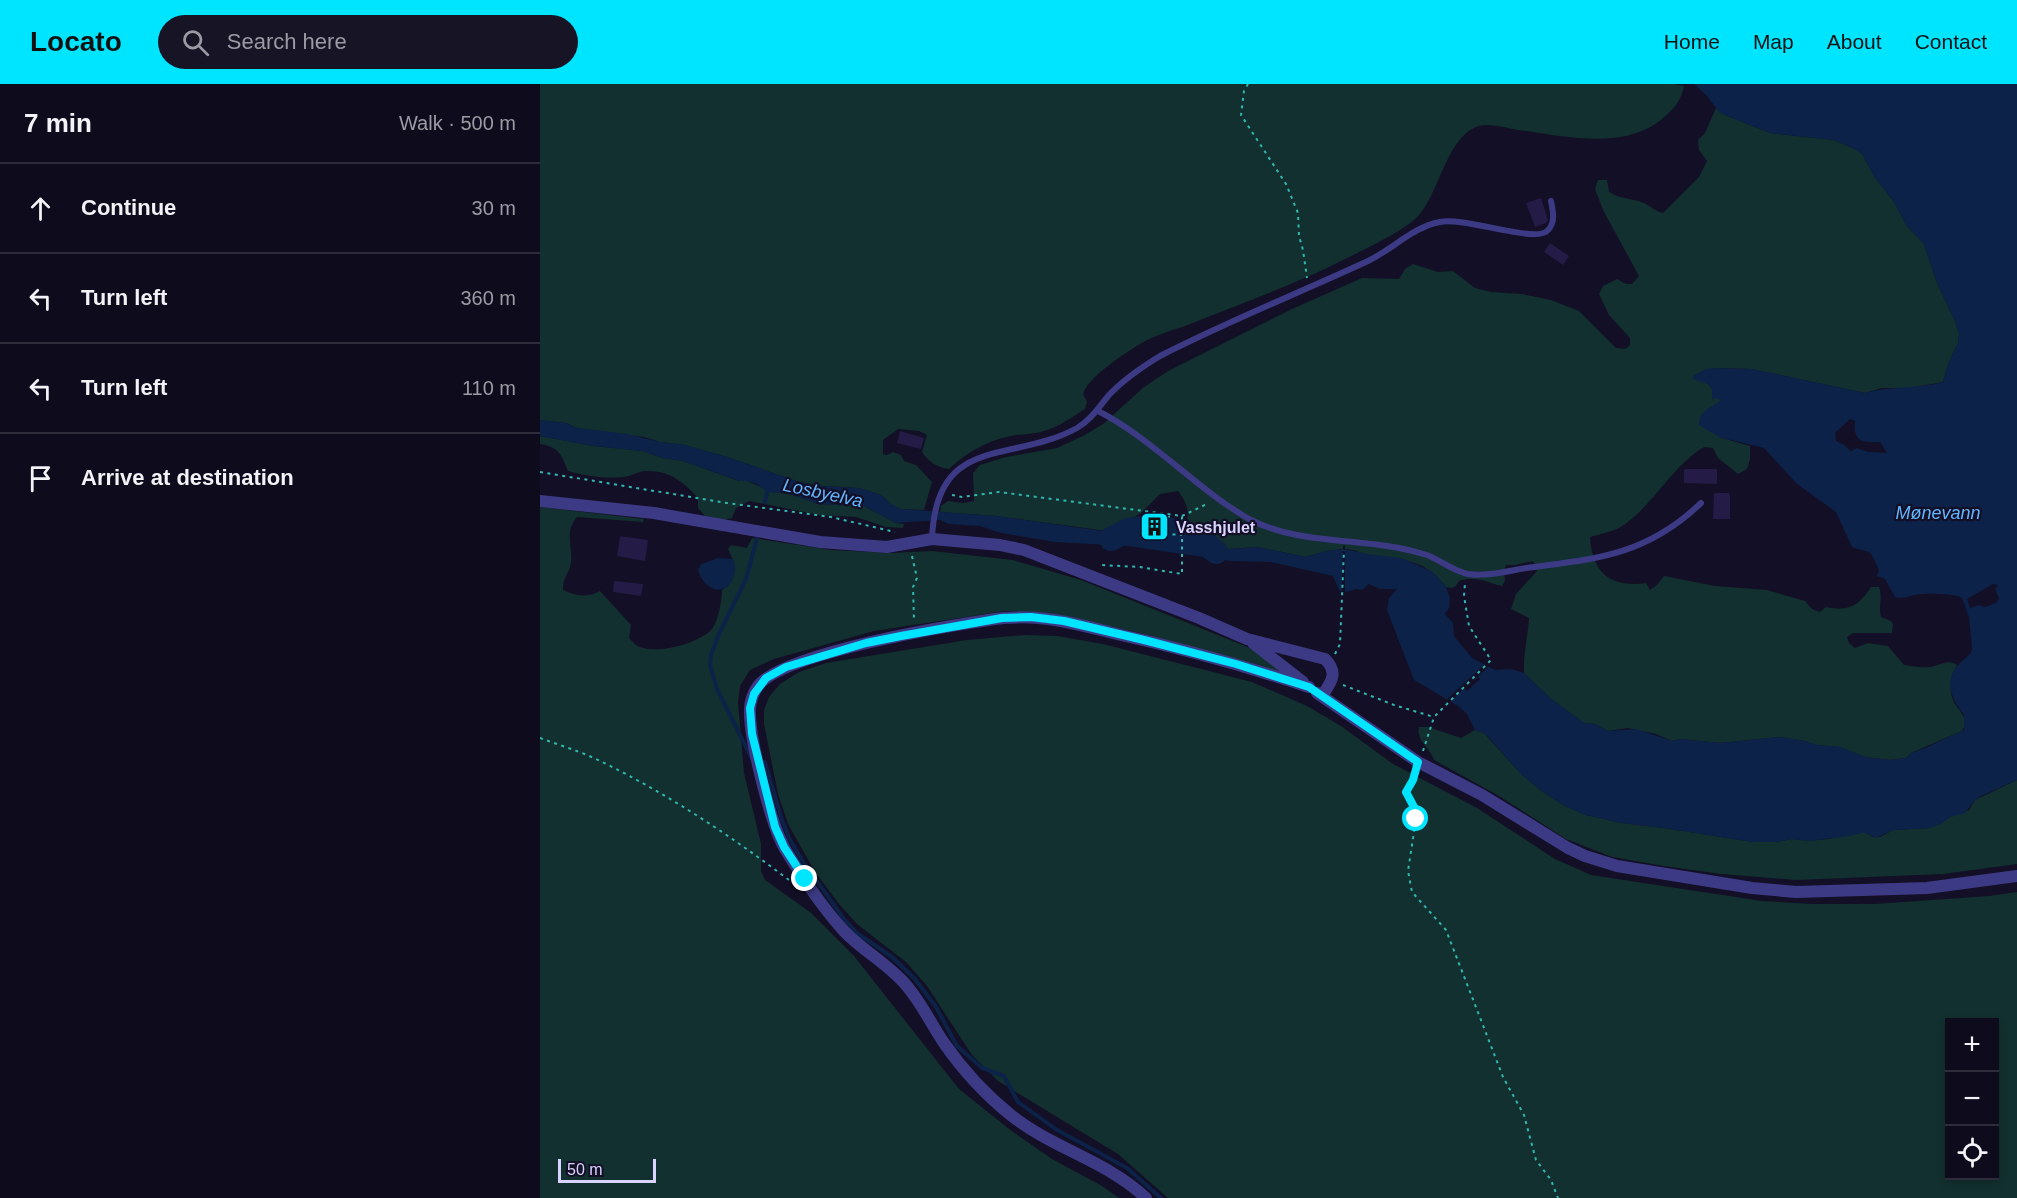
<!DOCTYPE html>
<html lang="en">
<head>
<meta charset="utf-8">
<style>
	:root { --surface:#0e0b1c; --page:#171425; --text:#f1f3f6; --muted:#9b9ba3; --line:#2e2b3b; --accent:#00e5ff }
	body { margin:0; font-family:Arial,sans-serif; background:var(--page); color:var(--text) }
	.controls { position:absolute; right:18px; bottom:18px; display:grid; overflow:hidden; border-radius:0px; box-shadow:0 3px 9px #0003 }
	.controls button { width:54px; height:54px; display:grid; place-items:center; padding:0; border:0; border-bottom:2px solid var(--line); background:var(--surface); color:var(--text); font:30px sans-serif }
	.scale { position:absolute; left:18px; bottom:15px; width:98px; box-sizing:border-box; padding-left:6px; border:3px solid #d9d4ff; border-top:0; font-size:16px; line-height:21px; white-space:nowrap; color:#d9d4ff; -webkit-text-stroke:4px #130f26; paint-order:stroke }
	.stop { position:absolute; width:18px; height:18px; margin:-14px; border:4px solid #00e5ff; border-radius:50%; background:#fff }
	.stop.end { background:#00e5ff; border-color:#fff; box-shadow:0 2px 6px #0008 }
	.list { margin:0; padding:0; list-style:none }
	h2 { display:flex; justify-content:space-between; align-items:center; height:78px; margin:0; padding:0 24px; font-size:26px }
	h2 small { font-size:20px; font-weight:400; color:var(--muted) }
	.list li { display:grid; grid-template-columns:39px 1fr auto; gap:18px; align-items:center; box-sizing:border-box; height:90px; padding:0 24px; border-top:2px solid var(--line) }
	.list b { display:block; font-size:22px; white-space:nowrap }
	.list em { font-size:20px; font-style:normal; color:var(--muted) }
	.icon { flex:none; width:33px; height:33px; fill:none; stroke:currentColor; stroke-width:2; stroke-linecap:round; stroke-linejoin:round }
	.map { position:relative; flex:none; width:1477px; height:1114px; overflow:hidden }
	header { display:flex; align-items:center; gap:36px; box-sizing:border-box; height:84px; padding:0 30px; background:var(--accent); color:#111 }
	header strong { font-size:28px }
	nav { display:flex; gap:33px; margin-inline-start:auto; font-size:21px }
	.search { width:420px; height:54px; background:var(--page); display:flex; align-items:center; gap:15px; box-sizing:border-box; padding:0 21px; border-radius:33px; color:var(--muted); font-size:22px }
	main { display:flex }
	aside { flex:1; background:var(--surface) }
	.map>svg:first-child { display:block }
</style>
</head>
<body>
<header>
<strong>Locato</strong>
<div class="search"><svg class="icon" aria-label="search" viewBox="0 0 24 24"><circle cx="10" cy="10" r="6"/><path d="M15 15l6 6"/></svg>Search here</div>
<nav><a>Home</a><a>Map</a><a>About</a><a>Contact</a></nav>
</header>
<main>
<aside>
<h2>7 min<small>Walk · 500 m</small></h2>
<ul class="list">
<li><svg class="icon" aria-label="ahead" viewBox="0 0 24 24"><path d="M12 20V5M6 11l6-6 6 6"/></svg><div><b>Continue</b></div><em>30 m</em></li>
<li><svg class="icon" aria-label="left" viewBox="0 0 24 24"><path d="M17 20v-9H6M10 6l-5 5 5 5"/></svg><div><b>Turn left</b></div><em>360 m</em></li>
<li><svg class="icon" aria-label="left" viewBox="0 0 24 24"><path d="M17 20v-9H6M10 6l-5 5 5 5"/></svg><div><b>Turn left</b></div><em>110 m</em></li>
<li><svg class="icon" aria-label="arrive" viewBox="0 0 24 24"><path d="M6 21V4h12l-3 4 3 4H6"/></svg><div><b>Arrive at destination</b></div></li>
</ul>
</aside>
<div class="map">
<svg width="1477" height="1114" viewBox="0 0 1477 1114">
	<rect width="100%" height="100%" fill="#130f26"/>
	<path fill="#12302f" fill-rule="evenodd" d="M0 0H1134L1144 2C1141 17 1134 25 1122 35 1083 67 1024 52 978 46 968 44 956 41 946 41 908 43 901 107 879 131 865 148 810 172 789 183 744 204 696 222 650 240 634 246 615 251 600 260 584 270 548 293 543 310L547 318 545 325C532 333 519 343 504 347 495 350 485 350 476 351 450 355 427 368 409 385 399 384 388 378 382 368L387 351 379 347 358 345 343 356V370L347 371 353 368 361 371 364 377 376 381 392 398 384 426 361 425 352 421 341 411 319 404 283 402 259 398 187 373 145 361 120 358 104 353 37 344 26 339 0 336Z
		M1176 24 1185 31 1230 49 1294 56 1317 66 1323 71 1334 92 1354 118 1367 142 1384 160 1397 199 1415 237 1419 250 1418 259 1409 278 1403 298 1369 304H1342L1325 309 1212 285 1174 284 1155 291 1153 292 1168 300 1173 306 1172 315 1177 314 1180 315 1179 353 1210 362V375L1207 385 1198 390 1178 374 1173 364 1164 363C1131 383 1114 421 1081 443 1072 448 1060 450 1050 453 1052 489 1071 504 1106 499L1110 506 1117 501 1124 492 1175 502 1227 506 1265 517 1272 525 1280 528 1286 523C1308 528 1319 522 1331 503H1339C1343 514 1338 523 1341 533L1351 537 1353 540 1352 549H1313L1307 553 1309 559 1315 564 1328 559 1348 562 1364 581C1372 582 1381 584 1389 583 1400 582 1407 574 1417 581 1411 593 1408 606 1414 618 1420 629 1430 634 1422 647L1371 669 1366 674 1349 676 1325 673 1300 663 1276 661 1265 657 1240 653 1180 659 1141 655 1132 657 1116 650 1088 644 1068 647 1055 640 1044 639 1011 615 984 589C983 570 988 552 989 534L971 525 976 510 997 487 993 477 975 481H966L964 488 965 497 962 502C945 498 935 491 919 497L916 502 912 504 906 503C883 472 861 478 828 471 820 469 814 465 805 465V461L803 462V465L786 467 766 473 718 463 690 465 636 457C636 449 641 446 645 440 652 429 645 416 638 407L620 410 601 429 578 444 575 448 456 432 400 428 401 422 408 417 423 419 434 417 433 389 440 381 466 373 517 364 543 352 563 340 604 303 628 287 752 225 822 194 859 195 865 185 873 180 898 188 913 187 935 204 951 208 982 210 1011 216 1039 227 1076 264 1085 265 1090 261V254L1069 231 1059 210 1063 202 1077 195 1086 200H1092L1099 192 1063 126 1055 105 1058 96H1067L1069 108C1081 116 1095 114 1106 120 1113 124 1115 127 1123 129L1159 93 1167 77 1159 66 1158 56 1165 49Z
		M0 352 54 362 103 367 123 374 143 377 199 397H207L233 408 250 410 278 420 324 422 356 439 364 440 363 444 346 443 316 433 279 431 209 417 196 424 192 434 184 436 165 432 158 424V414C144 398 129 386 106 387 99 387 91 392 84 393 65 395 46 392 28 387 21 370 19 363 0 360Z
		M0 423 104 435 103 438 37 433C24 448 33 462 31 479 29 490 22 495 23 506 37 512 46 514 60 507L91 541 89 554C93 558 96 562 100 563 118 570 157 560 171 546 178 539 182 516 182 506L188 502 194 478 188 465 191 461 207 464 212 454 291 466 351 469 392 467 473 476 541 496 720 568 742 589 725 583 600 549 511 529 465 527 334 547 234 575 210 586 200 602 198 618 204 689 221 760V787L225 796 270 828 314 872 419 1005 469 1045 512 1075 562 1102 579 1114H0Z
		M485 551 517 552 563 560 712 598 767 622 801 642 853 680 937 724 1015 775 1051 791 1222 817 1272 820H1335L1449 812 1477 808V1114H628L578 1070 458 997 432 971 387 902 366 878 317 840 299 820 275 788 248 740 238 710 224 640V626L229 613 240 600 259 588 286 579 427 556ZM1410 938H1454V1092H1410Z
		M879 643H888L921 654 935 646 944 649 982 691 1003 708 1025 722 1046 731 1082 739 1124 744 1213 758H1236L1252 755 1269 757 1288 755 1321 749H1326L1333 753H1340L1353 746 1390 744 1410 733 1429 726 1435 716 1477 696V780L1403 790 1256 796 1181 790 1124 782 1072 773 1026 755 959 712 894 676C890 663 876 658 879 643Z"/>
	<path fill="#0c2248" fill-rule="evenodd" d="M1154 0H1477V696L1441 712 1435 716 1425 729 1410 733 1401 740 1390 744 1353 746 1336 754 1326 749H1321L1310 752 1269 757 1252 755 1236 758H1213L1124 744 1082 739 1046 731 1025 722 1003 708 982 691 951 656 944 649 935 646 927 630 918 622 874 596 847 526 849 514 857 505H840L829 500 822 506 817 505 805 508V465L827 470 861 474 893 488 906 503 910 514 909 524 905 530 913 539 914 552 932 574 955 586 971 585 984 589 1011 615 1044 639 1055 640 1068 647 1096 645 1132 657 1141 655 1180 659 1240 653 1265 657 1276 661 1300 663 1325 673 1349 676 1366 674 1371 669 1385 664 1424 646V631C1412 615 1402 597 1420 579 1425 574 1430 572 1432 565L1429 533 1422 514C1414 509 1383 509 1374 511 1366 513 1363 515 1355 513L1345 495 1337 492 1339 486C1329 463 1332 470 1312 463L1296 428 1257 400 1224 364 1179 353 1159 341C1159 328 1169 324 1179 318L1180 316 1177 314 1172 315V304L1168 300 1153 295V292L1166 285 1174 284 1212 285 1325 309C1350 302 1377 305 1403 298L1409 278 1418 259 1419 250 1415 237 1397 199 1384 160 1367 142 1354 118 1334 92 1323 71 1317 66 1294 56 1230 49 1180 29 1167 12ZM1310 335 1315 337C1313 358 1322 359 1340 358L1347 369 1328 368 1317 364 1311 367 1304 361 1296 357 1295 349ZM1453 500 1458 501 1455 505 1459 514 1456 519 1445 523 1438 521 1430 524 1427 515Z
		M0 336 26 339 37 344 87 350 120 358 145 361 187 373 259 398 283 402 319 404 341 411 352 421 361 425 456 432 690 465 718 463 766 473 786 467 803 465 802 508 799 506 793 492 731 478 691 477 587 462 515 458 461 449 440 442 409 440 400 436 356 439 324 422 278 420 250 410 227 408 217 400 207 397H200L143 377 123 374 103 367 54 362 0 352Z
		M178 474 193 475C203 504 170 521 158 486L161 480Z"/>
	<path fill="#130f26" d="M947 578 950 581 934 596 939 593 940 595 927 607 924 604 908 620 904 618Z"/>
	<g fill="none" stroke-linecap="round" stroke-linejoin="round">
		<path stroke="#0c2248" stroke-width="4" d="M225 418 228 404
			M212 675 177 605 170 581 171 571 178 552 206 495 217 454
			M225 678 241 733 249 754 262 776 304 835 317 849 352 873 375 895 396 923 417 962 442 984 464 992 478 1018 517 1046 587 1084 621 1114"/>
		<path stroke="#0c2248" stroke-width="24" d="M626 445C646 447 661 456 676 468
			M571 455 588 446 603 444"/>
	</g>
	<path fill="#241b47" d="M1001 114 1008 136 1006 139 995 143 986 119Z
		M1010 159 1029 172 1023 181 1004 168Z
		M360 347 384 354 381 365 357 359Z
		M1144 385H1177V400L1144 399Z
		M1174 409H1189L1190 412V435H1173Z
		M605 434 626 436 625 453 603 451Z
		M80 452 108 456 105 477 77 472Z
		M74 497 103 500 101 512 73 508Z"/>
	<g fill="none" stroke-linecap="round" stroke-linejoin="round">
		<path stroke="#2fb8b0" stroke-width="2" stroke-dasharray="3 4.5" stroke-linecap="butt" d="M708 0 704 7 701 31 746 100 758 129 759 152 763 166 767 194
			M0 388 187 419 291 433 355 448
			M412 411 422 413 459 408 642 432V490L600 483 560 481
			M642 432 669 419
			M608 434 629 435V432
			M625 450 642 451
			M372 472 377 494 373 503 374 536
			M795 570 800 560 804 466
			M803 601 854 621 894 633
			M0 654C19 661 39 667 56 675 125 708 188 750 249 796
			M883 667 894 633 951 576 929 542 924 512 925 499
			M875 689 866 708 874 723 876 735 868 787 872 808 906 846 963 993 984 1031 996 1076 1011 1096 1018 1114"/>
		<path stroke="#3d3a85" stroke-width="6" d="M558 327C613 355 655 404 709 435 750 457 802 455 847 462 860 464 874 467 887 471 900 476 913 487 928 490 946 493 968 487 986 484 1057 475 1107 471 1161 419
			M392 455C396 348 473 380 537 344 551 336 559 323 569 311 584 295 602 283 620 272 688 237 759 209 828 177 853 165 873 143 900 138 925 133 995 159 1007 147 1016 139 1013 127 1011 117"/>
		<path stroke="#3d3a85" stroke-width="12" d="M0 417 114 429 280 458 347 463 392 455 460 461 484 466 659 534 707 555 785 575C799 589 791 598 782 612
			M713 559 763 598
			M777 609 878 678 942 711 1028 764 1045 772 1077 782 1212 804 1256 808 1387 804 1477 792
			M606 1114C567 1077 514 1065 472 1032 447 1012 422 985 404 959 391 940 381 918 366 901 348 880 323 867 304 847 282 823 262 793 245 765 231 741 209 654 210 626 210 618 213 609 218 602 242 569 419 539 464 534 478 533 493 533 508 535 532 538 557 545 581 551 645 565 708 583 769 603"/>
	</g>
	<g fill="none" stroke-linecap="round" stroke-linejoin="round">
		<path stroke="#00e5ff" stroke-width="8" d="M265 795 244 763 235 743 212 650 210 624 214 610 226 594 246 583 326 559 361 552 462 534 491 533 524 537 604 556 696 580 769 603 878 678 873 696 866 708 874 723 876 735"/>
	</g>
	<defs>
		<symbol id="building-square" viewBox="-11 -11 22 22"><rect x="-9" y="-9" width="18" height="18" rx="4" fill="#00e5ff" stroke="#130f26"/><path d="M-4-6H4V6H1V3H-1V6H-4ZM-2.5-4.3h1.7v1.8h-1.7ZM.8-4.3h1.7v1.8H.8ZM-2.5-1h1.7V.8h-1.7ZM.8-1h1.7V.8H.8Z" fill="#111"/></symbol>
	</defs>
	<g fill-rule="evenodd">
		<use href="#building-square" x="598" y="426" width="33" height="33"/>
	</g>
	<g text-anchor="middle" stroke-width="4.5" stroke-linejoin="round" paint-order="stroke">
		<g font-size="16" font-weight="bold" fill="#d9d4ff" stroke="#130f26" text-anchor="start">
			<text x="636" y="449">Vasshjulet</text>
		</g>
		<g font-size="18" font-style="italic" fill="#62b6ff" stroke="#130f26">
			<text transform="translate(283 409) rotate(12)" y="6">Losbyelva</text>
			<text x="1398" y="435">Mønevann</text>
		</g>
	</g>
</svg>
<div class="controls">
<button>+</button>
<button>−</button>
<button><svg class="icon" aria-label="locate" viewBox="0 0 24 24"><circle cx="12" cy="12" r="6"/><path d="M12 2v4M12 18v4M2 12h4M18 12h4"/></svg></button>
</div>
<div class="scale">50 m</div>
<div class="stop" style="left:876px;top:735px"></div>
<div class="stop end" style="left:265px;top:795px"></div>
</div>
</main>
</body>
</html>
